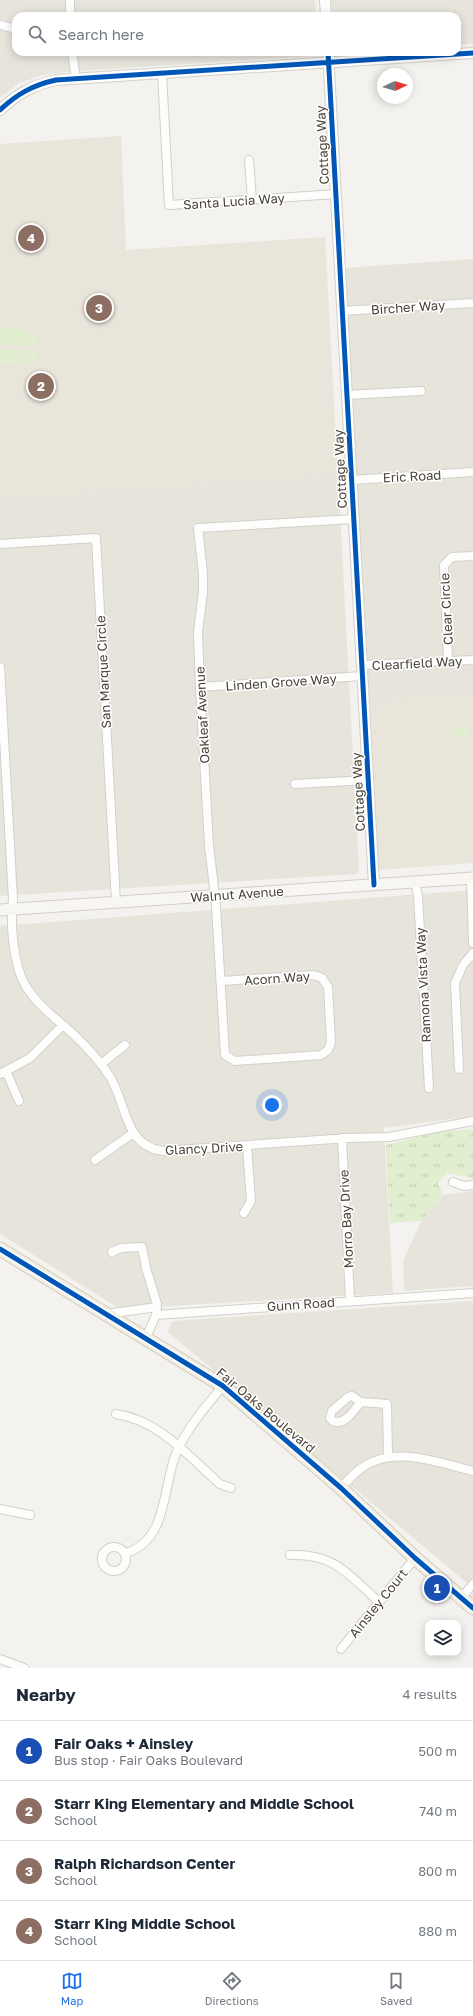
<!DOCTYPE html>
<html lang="en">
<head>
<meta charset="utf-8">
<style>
	:root { --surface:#fff; --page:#f2f2f3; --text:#1f2937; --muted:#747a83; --line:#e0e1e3; --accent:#1a73e8 }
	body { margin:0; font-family:"Golos Text",sans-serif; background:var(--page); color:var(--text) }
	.controls { position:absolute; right:12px; bottom:12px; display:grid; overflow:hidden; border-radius:8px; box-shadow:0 2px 10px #0003 }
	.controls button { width:36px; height:36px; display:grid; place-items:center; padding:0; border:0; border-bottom:1px solid var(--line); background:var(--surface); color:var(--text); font:20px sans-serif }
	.compass { position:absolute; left:377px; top:68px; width:36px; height:36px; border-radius:50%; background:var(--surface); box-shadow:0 2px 10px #0003; rotate:86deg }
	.you { position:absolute; left:272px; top:1105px; width:14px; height:14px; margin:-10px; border:3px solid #fff; border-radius:50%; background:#1a73e8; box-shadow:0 0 0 6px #1a73e833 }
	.badge { display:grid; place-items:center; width:26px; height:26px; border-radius:50%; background:var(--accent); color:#fff; font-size:13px; font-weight:700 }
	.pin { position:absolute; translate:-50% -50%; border:2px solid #fff; box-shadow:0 1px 4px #0006 }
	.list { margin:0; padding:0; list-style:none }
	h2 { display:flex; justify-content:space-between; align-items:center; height:52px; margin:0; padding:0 16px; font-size:17px }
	h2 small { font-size:13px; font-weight:400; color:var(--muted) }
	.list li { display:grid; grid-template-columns:26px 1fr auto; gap:12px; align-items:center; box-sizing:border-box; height:60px; padding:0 16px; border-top:1px solid var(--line) }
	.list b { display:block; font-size:15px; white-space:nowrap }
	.list p { margin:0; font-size:13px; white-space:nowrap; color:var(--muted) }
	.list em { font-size:13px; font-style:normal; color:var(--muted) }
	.icon { flex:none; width:22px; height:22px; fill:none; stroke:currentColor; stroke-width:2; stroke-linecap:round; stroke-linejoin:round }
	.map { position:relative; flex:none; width:473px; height:1668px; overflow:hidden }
	.search { position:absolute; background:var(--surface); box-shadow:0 2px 10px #0003; left:12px; right:12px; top:12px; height:44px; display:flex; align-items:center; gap:10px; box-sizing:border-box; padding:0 14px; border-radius:12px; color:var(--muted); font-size:15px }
	.sheet { height:292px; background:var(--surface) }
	nav { display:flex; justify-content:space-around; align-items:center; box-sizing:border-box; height:56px; border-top:1px solid var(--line); background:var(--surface); font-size:11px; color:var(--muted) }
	nav a { display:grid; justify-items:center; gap:2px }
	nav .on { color:var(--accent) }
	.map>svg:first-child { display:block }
</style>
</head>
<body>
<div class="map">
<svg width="473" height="1668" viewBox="0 0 473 1668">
	<defs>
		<pattern id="park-tufts" width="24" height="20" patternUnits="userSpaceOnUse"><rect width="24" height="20" fill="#e1eecf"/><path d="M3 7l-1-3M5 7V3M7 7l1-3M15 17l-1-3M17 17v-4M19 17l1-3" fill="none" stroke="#c3cdb2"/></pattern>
	</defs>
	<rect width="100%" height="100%" fill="#f4f2ee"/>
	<path fill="#e7e4dc" d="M0 0H315L316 16H16V52H316L312 56 64 72 43 75 19 83 0 98Z
		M331 0H473V44L457 45V16H332Z
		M473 259V695L370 701 344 268Z
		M338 475 359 870 357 874 0 896V499Z
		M473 890V1116L384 1128 393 1293 120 1309 0 1234V926Z
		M473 1191V1286L404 1291 403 1261 421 1221 443 1195Z
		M473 1301V1588L168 1332 172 1321Z"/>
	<path fill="#eae5da" d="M121 136 126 250 325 237 338 475 0 499V144Z
		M473 695V863L379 870 370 701Z"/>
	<path fill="#e1eecf" d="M0 328 25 329 24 345 0 344Z
		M26 333H37V346L25 345Z
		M0 349 24 350 23 365 0 364Z
		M25 350 37 351 36 363H25Z"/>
	<path fill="url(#park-tufts)" d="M454 727H467L468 735 454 737Z
		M473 1129V1178L447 1173 438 1183 443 1195 421 1221 390 1223 386 1145 443 1131Z"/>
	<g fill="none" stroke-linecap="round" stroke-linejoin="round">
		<defs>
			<path id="minor" d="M70 0V16
				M0 25 16 29
				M72 52 76 79
				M162 73 169 205 336 194
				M249 160 252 200
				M342 311 473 303
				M347 395 421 391
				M352 480 473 472
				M0 544 96 538 116 902
				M448 661 444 565 452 557 473 556
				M362 665 473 660
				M0 667 13 899C10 923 13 961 24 983 35 1003 53 1016 70 1031 85 1045 99 1059 110 1077 127 1104 124 1146 163 1151L348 1138 389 1137 473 1121
				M200 687 362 676
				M295 784 368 780
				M471 878 473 943
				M415 882 418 896 429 1088
				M221 981 314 975 322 978 328 987 331 1042 328 1050 321 1055 235 1061 225 1055 216 906 209 845 200 687 198 632 203 592V574L198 528 354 519
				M101 1064 125 1045
				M459 1069 455 983 463 965 473 953
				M6 1071 19 1101
				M0 1074 30 1058 63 1025
				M342 1138 350 1300
				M95 1160 133 1133
				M453 1182 464 1186 473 1185
				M244 1213 251 1201 247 1146
				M112 1252 121 1248 142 1247 146 1268 157 1304 156 1315
				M106 1314 157 1307
				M145 1340 156 1315 473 1293
				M352 1396 361 1402C354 1410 345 1426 333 1421L330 1418 332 1411 348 1397Z
				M361 1402 387 1404 388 1457
				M116 1414C159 1420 189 1457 220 1484L231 1488
				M341 1488C348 1480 355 1472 363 1467 394 1445 440 1463 473 1471
				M0 1509 30 1515
				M102 1559a12 12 0 1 1 24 0a12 12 0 1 1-24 0Z
				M126 1553C169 1540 162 1485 177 1451 188 1427 206 1406 223 1386
				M290 1555C334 1553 348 1574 379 1602
				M461 1598 473 1584
				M341 1649 415 1558
				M0 1659 24 1668"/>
			<path id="tertiary" d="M325 0 326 16
				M328 52 374 885
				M0 110C17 94 33 85 56 80L473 53"/>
			<path id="secondary" d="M0 910 473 878"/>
			<path id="primary" d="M0 1249 223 1386 341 1488 415 1558 473 1608"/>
		</defs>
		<use href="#minor" stroke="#d2d0cb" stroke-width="10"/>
		<use href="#tertiary" stroke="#d2d0cb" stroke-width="12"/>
		<use href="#secondary" stroke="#d3cfc5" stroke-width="13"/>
		<use href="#primary" stroke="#d6cebb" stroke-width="15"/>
		<use href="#minor" stroke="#fdfdfc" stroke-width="8"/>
		<use href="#tertiary" stroke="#fdfdfc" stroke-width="10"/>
		<use href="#secondary" stroke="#f7f6f1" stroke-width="11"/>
		<use href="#primary" stroke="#f2efe6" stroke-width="13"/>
		<defs>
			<path id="cycleway" d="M328 52 374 885
				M0 110C17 94 33 85 56 80L473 53
				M0 1249 223 1386 341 1488 415 1558 473 1608"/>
		</defs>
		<use href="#cycleway" stroke="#fff" stroke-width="8"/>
		<use href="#cycleway" stroke="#0057b8" stroke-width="5"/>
	</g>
	<g text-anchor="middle" stroke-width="3" stroke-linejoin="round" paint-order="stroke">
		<g font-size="13" fill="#4b4439" stroke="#fff">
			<text transform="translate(322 145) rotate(-93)" y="5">Cottage Way</text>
			<text transform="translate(234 201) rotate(-4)" y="5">Santa Lucia Way</text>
			<text transform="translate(408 307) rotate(-4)" y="5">Bircher Way</text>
			<text transform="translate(340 469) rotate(-93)" y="5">Cottage Way</text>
			<text transform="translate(412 476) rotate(-3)" y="5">Eric Road</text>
			<text transform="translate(446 609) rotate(-93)" y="5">Clear Circle</text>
			<text transform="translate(417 663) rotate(-3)" y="5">Clearfield Way</text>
			<text transform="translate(103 672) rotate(-93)" y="5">San Marque Circle</text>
			<text transform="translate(281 682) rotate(-4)" y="5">Linden Grove Way</text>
			<text transform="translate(202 715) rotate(-93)" y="5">Oakleaf Avenue</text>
			<text transform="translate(358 792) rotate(-93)" y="5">Cottage Way</text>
			<text transform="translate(237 894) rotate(-4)" y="5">Walnut Avenue</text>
			<text transform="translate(277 978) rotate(-4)" y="5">Acorn Way</text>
			<text transform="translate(423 985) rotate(-93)" y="5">Ramona Vista Way</text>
			<text transform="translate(204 1148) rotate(-3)" y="5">Glancy Drive</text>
			<text transform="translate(346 1219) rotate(-93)" y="5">Morro Bay Drive</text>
			<text transform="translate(301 1304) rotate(-4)" y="5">Gunn Road</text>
			<text transform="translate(266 1410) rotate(40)" y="5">Fair Oaks Boulevard</text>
			<text transform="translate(378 1603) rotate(-51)" y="5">Ainsley Court</text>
		</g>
	</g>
</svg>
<div class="controls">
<button><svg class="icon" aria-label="layers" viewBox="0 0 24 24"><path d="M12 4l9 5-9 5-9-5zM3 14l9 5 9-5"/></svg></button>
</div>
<svg class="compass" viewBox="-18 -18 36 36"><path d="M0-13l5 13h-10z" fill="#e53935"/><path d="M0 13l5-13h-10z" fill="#747a83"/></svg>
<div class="you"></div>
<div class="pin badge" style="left:437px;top:1588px;background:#1a4fb4">1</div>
<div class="pin badge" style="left:41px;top:386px;background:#8d6e63">2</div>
<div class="pin badge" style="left:99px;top:308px;background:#8d6e63">3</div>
<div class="pin badge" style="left:31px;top:238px;background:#8d6e63">4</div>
<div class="search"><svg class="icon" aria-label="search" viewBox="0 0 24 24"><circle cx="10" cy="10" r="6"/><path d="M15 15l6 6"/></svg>Search here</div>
</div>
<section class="sheet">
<h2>Nearby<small>4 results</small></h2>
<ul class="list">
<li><span class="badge" style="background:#1a4fb4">1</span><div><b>Fair Oaks + Ainsley</b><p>Bus stop · Fair Oaks Boulevard</p></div><em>500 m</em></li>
<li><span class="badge" style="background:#8d6e63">2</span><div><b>Starr King Elementary and Middle School</b><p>School</p></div><em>740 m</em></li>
<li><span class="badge" style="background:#8d6e63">3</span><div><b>Ralph Richardson Center</b><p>School</p></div><em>800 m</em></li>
<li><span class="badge" style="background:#8d6e63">4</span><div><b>Starr King Middle School</b><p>School</p></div><em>880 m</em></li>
</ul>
</section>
<nav>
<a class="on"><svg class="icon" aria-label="map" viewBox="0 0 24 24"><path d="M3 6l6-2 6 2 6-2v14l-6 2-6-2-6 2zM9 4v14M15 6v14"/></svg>Map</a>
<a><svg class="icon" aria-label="directions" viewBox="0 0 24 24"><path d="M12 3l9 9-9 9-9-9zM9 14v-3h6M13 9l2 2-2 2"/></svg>Directions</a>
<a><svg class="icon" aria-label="saved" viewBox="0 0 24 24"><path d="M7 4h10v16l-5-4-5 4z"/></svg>Saved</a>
</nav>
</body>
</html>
